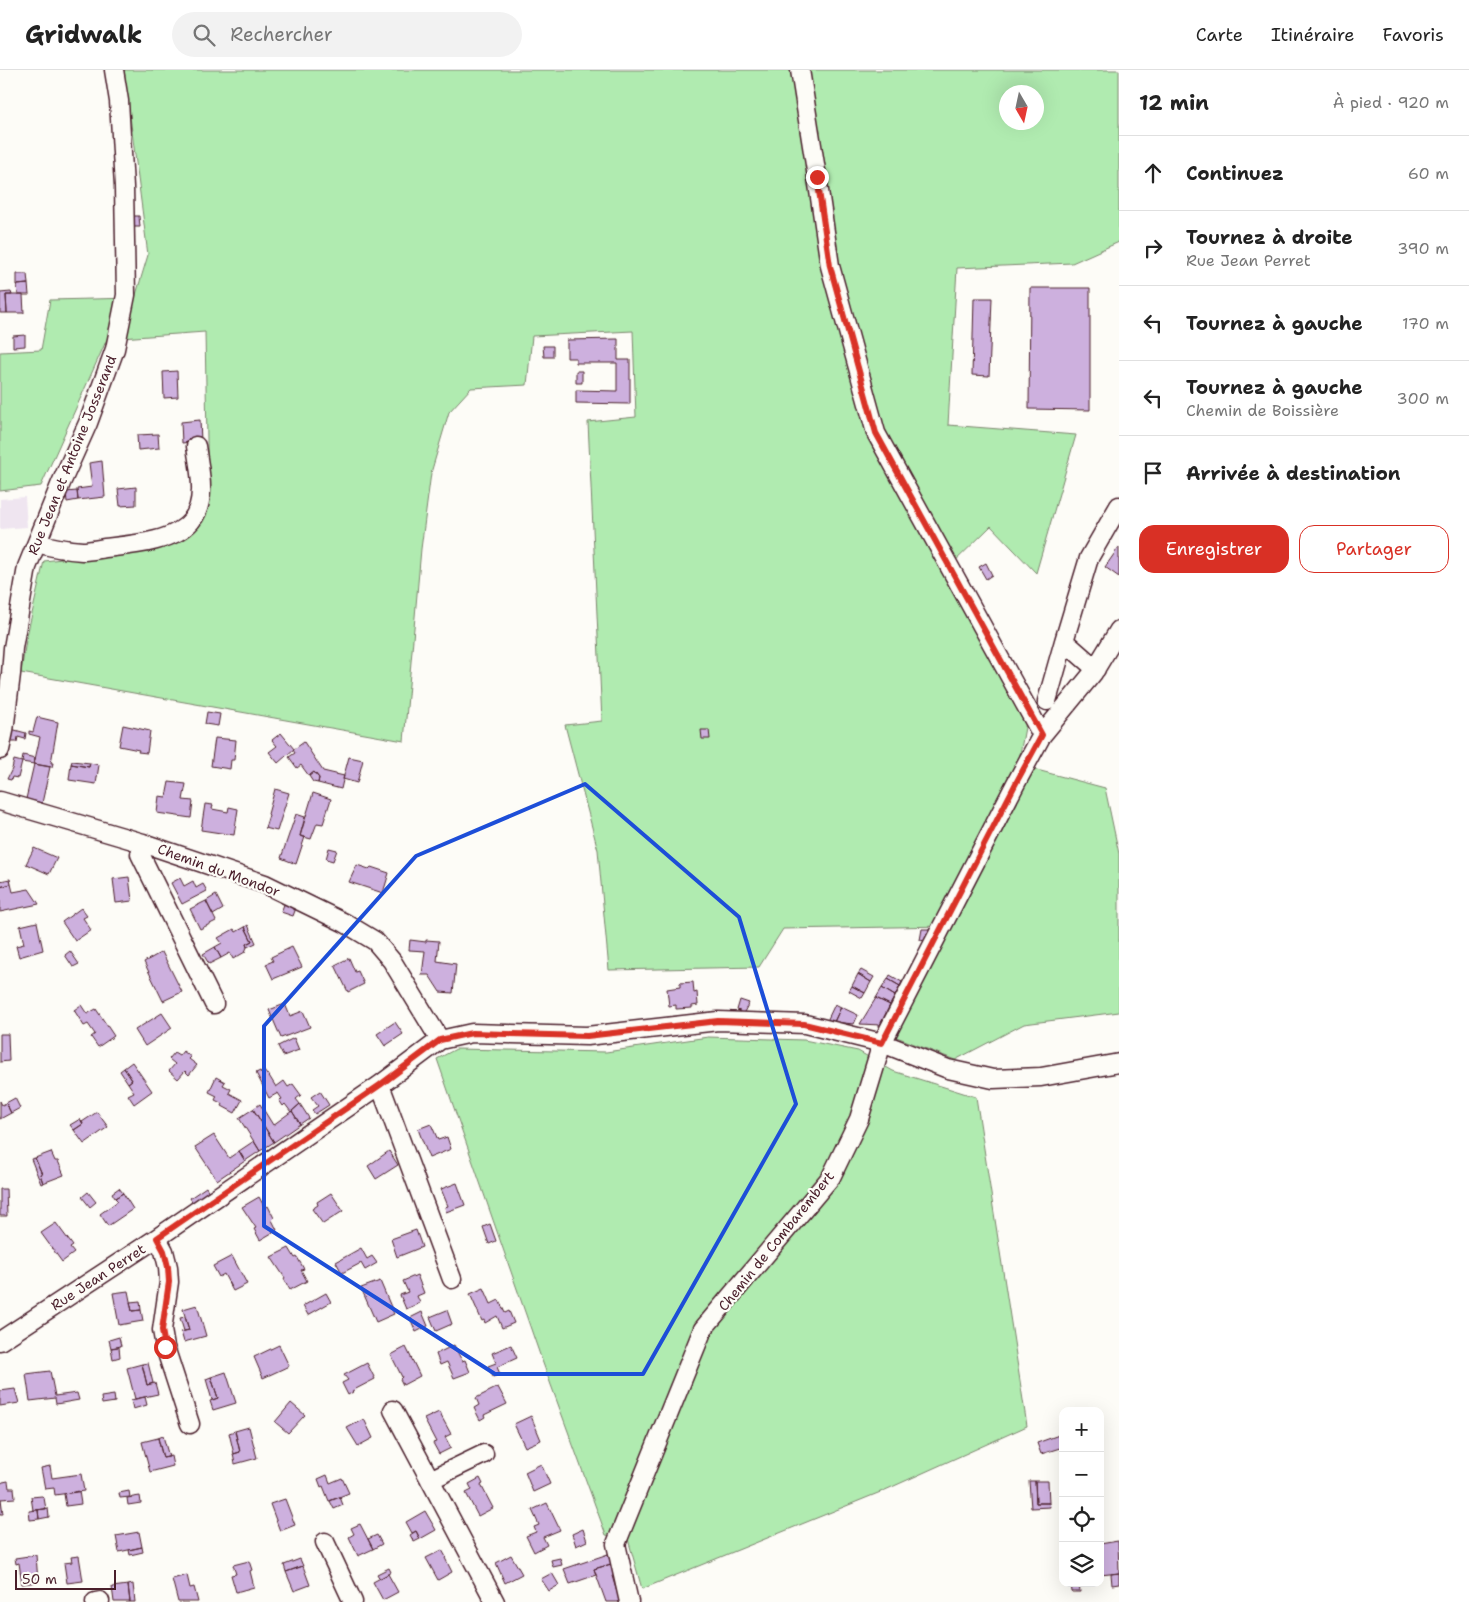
<!DOCTYPE html>
<html lang="fr">
<head>
<meta charset="utf-8">
<style>
	:root { --surface:#fff; --page:#f2f2f2; --text:#222; --muted:#767676; --line:#e0e0e0; --accent:#d93025 }
	body { margin:0; font-family:"Shantell Sans",sans-serif; background:var(--page); color:var(--text) }
	.controls { position:absolute; right:15px; bottom:15px; display:grid; overflow:hidden; border-radius:10px; box-shadow:0 5px 20px #0002 }
	.controls button { width:45px; height:45px; display:grid; place-items:center; padding:0; border:0; border-bottom:1px solid var(--line); background:var(--surface); color:var(--text); font:25px sans-serif }
	.compass { position:absolute; left:999px; top:15px; width:45px; height:45px; border-radius:50%; background:var(--surface); box-shadow:0 5px 20px #0002; rotate:171deg }
	.scale { position:absolute; left:15px; bottom:12px; width:101px; box-sizing:border-box; padding-left:5px; border:2px solid #4a1f2b; border-top:0; font-size:14px; line-height:18px; white-space:nowrap; color:#4a1f2b; -webkit-text-stroke:4px #fdfcf7; paint-order:stroke }
	.stop { position:absolute; width:15px; height:15px; margin:-11px; border:4px solid #d93025; border-radius:50%; background:#fff }
	.stop.end { background:#d93025; border-color:#fff; box-shadow:0 1px 5px #0008 }
	.list { margin:0; padding:0; list-style:none }
	h2 { display:flex; justify-content:space-between; align-items:center; height:65px; margin:0; padding:0 20px; font-size:21px }
	h2 small { font-size:16px; font-weight:400; color:var(--muted) }
	.list li { display:grid; grid-template-columns:32px 1fr auto; gap:15px; align-items:center; box-sizing:border-box; height:75px; padding:0 20px; border-top:1px solid var(--line) }
	.list b { display:block; font-size:19px; white-space:nowrap }
	.list p { margin:0; font-size:16px; white-space:nowrap; color:var(--muted) }
	.list em { font-size:16px; font-style:normal; color:var(--muted) }
	.actions { display:flex; gap:10px; padding:15px 20px }
	.actions a { flex:1; padding:11px 0; border:1px solid var(--accent); border-radius:15px; text-align:center; font-size:18px; color:var(--accent) }
	.actions .main { background:var(--accent); color:#fff }
	.icon { flex:none; width:28px; height:28px; fill:none; stroke:currentColor; stroke-width:2; stroke-linecap:round; stroke-linejoin:round }
	.map { position:relative; flex:none; width:1119px; height:1532px; overflow:hidden }
	header { display:flex; align-items:center; gap:30px; box-sizing:border-box; height:70px; padding:0 25px; background:var(--surface); border-bottom:1px solid var(--line) }
	header strong { font-size:24px }
	nav { display:flex; gap:28px; margin-inline-start:auto; font-size:18px }
	.search { width:350px; height:45px; background:var(--page); display:flex; align-items:center; gap:12px; box-sizing:border-box; padding:0 18px; border-radius:28px; color:var(--muted); font-size:19px }
	main { display:flex }
	aside { flex:1; background:var(--surface) }
	.map>svg:first-child { display:block }
</style>
</head>
<body>
<header>
<strong>Gridwalk</strong>
<div class="search"><svg class="icon" aria-label="search" viewBox="0 0 24 24"><circle cx="10" cy="10" r="6"/><path d="M15 15l6 6"/></svg>Rechercher</div>
<nav><a>Carte</a><a>Itinéraire</a><a>Favoris</a></nav>
</header>
<main>
<div class="map">
<svg width="1119" height="1532" viewBox="0 0 1119 1532">
	<rect width="100%" height="100%" fill="#fdfcf7"/>
	<filter id="ink" filterUnits="userSpaceOnUse"><feTurbulence type="fractalNoise" baseFrequency=".02" numOctaves="2"/><feDisplacementMap in="SourceGraphic" scale="10" xChannelSelector="R" yChannelSelector="G"/><feConvolveMatrix kernelMatrix="1 2 1 2 8 2 1 2 1" color-interpolation-filters="sRGB"/></filter>
	<g filter="url(#ink)">
		<path fill="#efe5f0" d="M25 427 27 457 0 459V429Z"/>
		<path fill="#b0ebb0" stroke="#7d856e" fill-rule="evenodd" d="M124 0H1119V172L1072 193 957 198 948 355 1076 365 1036 503 991 456 943 503 1026 652 1018 695 1105 718 1119 784V942L1024 954 955 990 894 966 949 856 783 859 759 897 609 900 598 780 565 655 602 651 588 352 636 347 633 261 532 266 527 315 471 318 449 342 431 403 421 479 404 671 21 603 26 570 44 491 160 478 196 456 208 423 205 262 107 269 41 416 0 421V282L41 280 50 230 135 228 148 185ZM1006 22H1036V52H1006Z
			M708 967 804 970 858 981 893 1001 976 1027 1027 1356 883 1421 642 1519 628 1469 606 1465 540 1285 437 989 456 979 606 982Z"/>
		<path fill="#cdb0de" stroke="#4a1f2b" d="M132 146H139L140 157H132Z
			M17 204H27L28 214 17 215Z
			M28 214 29 225H18L17 215Z
			M1030 218H1090V340L1029 339Z
			M11 222 12 225H6L7 243H0V223Z
			M6 225H23L24 243H7Z
			M974 228H992L989 306 972 305Z
			M25 265V276L13 277V266Z
			M618 269V290H630V334L576 333V320L617 321V293H576V288H567V270Z
			M543 276H553V287H544Z
			M177 301 178 327 164 328 163 302Z
			M576 301H582V313H576Z
			M200 350 201 371 182 373 181 352Z
			M158 364 159 378 138 380 137 365Z
			M102 391 105 427 78 430 77 419 92 417 89 393Z
			M136 417V435L120 436 118 419Z
			M77 421 78 430 67 432 66 422Z
			M1119 477V507L1105 497Z
			M986 493 992 505 986 509 979 497Z
			M207 642 220 644 218 656 205 654Z
			M37 647 58 652 51 693H53L52 697 34 694 40 667 29 664V661L33 662Z
			M123 655 150 661 147 683 138 682 139 680 119 676Z
			M11 659 26 663 25 669 18 667 17 672H9Z
			M701 660H709L710 669H702Z
			M281 663 294 679 278 693 269 682 277 676 272 670Z
			M215 668 236 670 234 690H231L230 699 211 696Z
			M304 672 323 701 344 706 341 719 318 713 319 708 314 702 309 706 301 695 297 698 289 687 295 683 293 680Z
			M23 685 35 688 34 694 22 692Z
			M349 687 363 690 357 713 343 709Z
			M14 690 22 692 18 708 12 707 11 710 7 709 12 699Z
			M72 691 90 693 89 697 71 694Z
			M90 693 99 695 96 714 69 710 71 694 89 697Z
			M34 694 50 697 42 733 26 729Z
			M314 702 319 708 318 713 313 712 309 706Z
			M169 712 186 714 183 730 193 731 191 748 157 743 159 726 166 727Z
			M275 719 289 723 277 761 265 758 269 745 268 744Z
			M313 723 331 729 323 754 317 753 311 769 300 766Z
			M205 734 213 735 212 739 228 742 229 737 238 739 234 765 201 760Z
			M296 744 305 747 300 766 305 767 296 794 281 788Z
			M34 778 57 788 49 804 26 794Z
			M329 778 337 780 333 791 326 789Z
			M357 795 369 799 371 797 389 803 383 823 349 812Z
			M129 807 132 831 116 833 113 809Z
			M180 808 184 816 193 811 196 818 203 814 207 821 182 834 171 813Z
			M10 809 11 814 0 817V811Z
			M11 814 13 822 29 819 39 834 0 842V817Z
			M216 825 223 839 213 845 206 831Z
			M206 831 216 851 200 859 190 839Z
			M285 832 296 838 293 846 281 842Z
			M81 838 87 846 83 848 91 860 75 871 62 852Z
			M37 852 43 880 19 887 16 876 24 874 20 856Z
			M248 855 256 873 247 877 246 874 252 871 245 857Z
			M245 857 252 871 246 874 247 877 245 882 233 889 230 883 221 888 215 877 222 873 218 868 234 859 236 862Z
			M922 859H932L925 871 920 870Z
			M410 870 426 872V870L439 871 437 891 456 894 453 923 440 922 429 905H422L425 881 409 880Z
			M215 877 221 888 209 894 203 884Z
			M292 877 302 897 273 909 266 894 273 891 271 887Z
			M70 881 79 894 73 897 65 885Z
			M162 882 182 922 163 931 144 892Z
			M349 888 355 902 358 901 364 914 348 922 335 895Z
			M861 900 874 907 871 912 858 904Z
			M858 904 871 912 865 923 852 916Z
			M890 905 902 912 900 916 888 909Z
			M888 909 900 916 895 926 882 918Z
			M693 912 694 923 697 922 698 935 692 936V938L676 939V935L669 936 667 919 680 917V913Z
			M852 916 865 923 862 928 849 921Z
			M882 918 895 926 890 935 876 928Z
			M876 928 890 935 880 955 860 954Z
			M740 930 749 933 743 944H739L740 941 737 940Z
			M285 934 290 946 303 941 310 957 281 968 269 940Z
			M835 934 841 937 834 952 827 951Z
			M81 935 87 944 96 939 114 966 98 977 91 967 95 964 88 954 84 956 74 940Z
			M841 937 858 945 854 954 834 952Z
			M162 943 172 958 145 976 135 960Z
			M395 952 403 964 385 976 377 964Z
			M0 964H8L9 991 0 992Z
			M294 968 299 980 283 986 278 976Z
			M183 981 191 987 189 989 197 995 189 1005 185 1001 178 1009 169 1001 175 994 169 989 174 983 179 986Z
			M132 992 152 1021 134 1034 128 1025 134 1022 128 1013 132 1010 124 998Z
			M124 998 132 1010 128 1013 120 1001Z
			M260 1001 261 1003 264 1001 267 1005 268 1004 276 1017 284 1011 288 1017 293 1014 301 1025 296 1029 300 1034 291 1042 285 1034 283 1036 279 1030 282 1029 278 1023 269 1028 256 1003Z
			M216 1007 225 1012 223 1015 231 1019 229 1023 242 1030 235 1043 222 1036 223 1034 215 1030 217 1026 209 1022Z
			M320 1021 329 1035 315 1044 312 1040 318 1036 311 1027Z
			M15 1028 20 1038 11 1043 6 1033Z
			M0 1031 2 1035 6 1033 11 1043 0 1049Z
			M260 1034 273 1055 292 1041 300 1054 274 1072 253 1039Z
			M300 1034 309 1048 300 1054 292 1041Z
			M253 1039 274 1072 260 1081 239 1048Z
			M97 1042 108 1057 84 1074 74 1060 83 1054 82 1052Z
			M80 1049 83 1054 74 1060 70 1055Z
			M431 1054 438 1070 447 1067 451 1079 429 1088 418 1059Z
			M214 1065 229 1088 239 1081 245 1091 217 1110 195 1077Z
			M254 1071 260 1081 245 1091 239 1081Z
			M389 1081 398 1095 376 1109 368 1096Z
			M51 1082 55 1091H58L64 1105 43 1113 40 1104H42L35 1088Z
			M35 1088 42 1104H40L43 1113 41 1114 31 1089Z
			M457 1113 465 1135 446 1142 445 1137 448 1136 441 1119Z
			M206 1117 211 1126 195 1136 190 1128Z
			M119 1118 123 1123 115 1128 112 1123Z
			M0 1119H6L7 1146H0Z
			M88 1122 96 1132 90 1137 82 1127Z
			M123 1123 133 1139 108 1156 100 1144 118 1131 115 1128Z
			M331 1123 343 1141 323 1154 312 1139 318 1135 317 1132Z
			M259 1127 265 1138 268 1136 274 1148 272 1150 277 1160 260 1170 254 1159 256 1158 242 1137Z
			M56 1153 73 1176 70 1178 74 1183 62 1192 41 1163Z
			M490 1154 496 1171 489 1174 483 1157Z
			M416 1160 422 1177 397 1187 391 1169Z
			M289 1178 295 1188 297 1187 304 1199 301 1200 307 1211 290 1220 284 1209 285 1208 271 1187Z
			M361 1178 367 1189 372 1186 377 1193 365 1200 361 1193 342 1203 336 1192Z
			M232 1186 247 1214 233 1221 224 1204 219 1207 213 1196Z
			M417 1205 424 1223 417 1226 420 1233 406 1239 400 1225 408 1222 403 1211Z
			M380 1211 394 1244 376 1252 361 1218Z
			M484 1218 491 1234 499 1230 505 1243 509 1241 514 1253 502 1258 497 1246 485 1253 484 1250 482 1251 470 1224Z
			M128 1221 132 1241 141 1240 143 1251 119 1255 113 1223Z
			M326 1223 331 1232 308 1245 303 1236Z
			M140 1231 141 1240 132 1241 130 1232Z
			M197 1235 206 1266 184 1272 181 1262 189 1260 183 1239Z
			M447 1240 452 1254 436 1261 430 1247Z
			M422 1242 428 1256 416 1262 410 1248Z
			M185 1247 189 1260 184 1261 180 1248Z
			M119 1267 121 1276 111 1278 109 1270Z
			M279 1275 289 1296 263 1308 254 1287Z
			M454 1275 462 1291 465 1290 470 1302 454 1308 447 1292 440 1295 436 1284Z
			M511 1275 517 1288 497 1297 500 1304 493 1307 488 1296 496 1293 492 1283Z
			M119 1277 120 1287 113 1289 111 1278Z
			M406 1277 420 1306 403 1315 400 1309 402 1307 391 1285Z
			M148 1293 153 1313 147 1315 142 1294Z
			M367 1293 375 1309 352 1321 353 1322 348 1325 342 1313 348 1310 344 1305Z
			M142 1294 147 1315 155 1313 158 1324 135 1329 127 1298Z
			M50 1301 55 1326 77 1323 79 1330 56 1334 55 1328 30 1331 26 1304Z
			M226 1302 236 1333 213 1340 210 1331 218 1328 211 1307Z
			M211 1307 218 1328 212 1330 206 1309Z
			M498 1317 507 1334 484 1345 485 1347 480 1350 474 1338 479 1335 476 1328Z
			M15 1319 19 1333 0 1336V1321Z
			M114 1325 115 1332 102 1334 101 1327Z
			M145 1327 147 1335 133 1339 131 1330Z
			M291 1333 305 1345 288 1363 275 1352Z
			M439 1342 451 1364 445 1367 451 1378 439 1384 433 1373 436 1372 424 1349Z
			M531 1346 541 1370 525 1377 514 1354Z
			M364 1349 373 1368 358 1376 347 1358Z
			M249 1357 257 1388 235 1394 233 1384 240 1382 235 1361Z
			M235 1361 240 1382 234 1384 229 1363Z
			M1059 1365 1063 1377 1041 1384 1037 1373Z
			M163 1366 169 1387 163 1388 158 1368Z
			M158 1368 163 1388 171 1386 173 1396 150 1402 142 1372Z
			M541 1394 550 1414 533 1422 525 1402Z
			M50 1396 52 1408 81 1404 84 1421 55 1425 54 1418 45 1419 41 1398Z
			M327 1405 330 1413 342 1408 349 1423 329 1431 323 1416 321 1417 318 1409Z
			M480 1408 483 1414 481 1415 493 1438 478 1446 466 1423 472 1420 469 1414Z
			M8 1411 9 1418H14L15 1428 1 1429 3 1444H0V1414L3 1412Z
			M1029 1411H1035L1036 1433H1049L1050 1437 1031 1438Z
			M1035 1411H1048L1049 1433H1036Z
			M79 1421 81 1434 66 1436 64 1424Z
			M129 1421 130 1427 120 1428 119 1423Z
			M42 1426 44 1428 46 1439 33 1440 31 1427Z
			M140 1426 141 1433 128 1435 127 1428Z
			M340 1427 343 1435 334 1439 330 1431Z
			M285 1429 295 1455 280 1461 270 1434Z
			M547 1433 560 1460 543 1467 547 1475 534 1482 526 1466 536 1462 534 1457 539 1455 532 1440Z
			M48 1438 49 1447 39 1449 38 1440Z
			M38 1440 39 1449 30 1450 29 1441Z
			M425 1441 436 1460 420 1469 416 1461 412 1463 406 1452Z
			M360 1454 373 1479 358 1486 349 1467 354 1464 351 1458Z
			M583 1459 587 1471 576 1476 572 1464Z
			M416 1461 420 1469 414 1472 410 1465Z
			M139 1462 142 1477 119 1482 116 1466Z
			M377 1465 382 1474 373 1479 368 1469Z
			M1118 1471 1119 1503 1100 1505V1474Z
			M142 1477 143 1482 130 1485 129 1480Z
			M442 1480 446 1487 445 1488 452 1502 438 1510 426 1488Z
			M608 1484 611 1494 594 1499 596 1505 570 1514 564 1499Z
			M36 1485 38 1512 22 1514 19 1493 16 1494 15 1488Z
			M511 1485 522 1504 505 1513 496 1493Z
			M79 1486 83 1511 67 1513 64 1493 72 1492 71 1487Z
			M560 1488 562 1495 553 1497 551 1490Z
			M300 1489 303 1496 286 1502 284 1495Z
			M249 1491 252 1500 250 1501 254 1517 236 1522 231 1505 236 1504 233 1495Z
			M611 1494 615 1505 612 1506 620 1532H606L594 1499Z
			M303 1496 310 1515 294 1521 286 1502Z
			M389 1498 391 1502 380 1509 377 1504Z
			M552 1503 559 1515 549 1521 541 1509Z
			M1119 1503V1514L1112 1515 1111 1504Z
			M388 1504 398 1522 383 1530 373 1512Z
			M187 1505 190 1518 194 1517 198 1532H178L172 1509Z
			M1071 1513H1079L1080 1522H1072Z
			M133 1514 135 1532H130L128 1515Z
			M128 1515 130 1532H114L112 1517Z"/>
		<g fill="none" stroke-linecap="round" stroke-linejoin="round">
			<defs>
				<path id="minor" d="M800 0 817 107 830 196 876 363 1042 665
					M37 473C51 477 67 480 82 481 90 481 98 479 105 478 131 475 174 472 191 451 208 431 199 398 196 376
					M1096 599 1064 571 1089 488 1119 436
					M1047 631 1064 571
					M0 680 4 661 11 604 13 578 27 497 61 413 88 353 115 279 126 225 124 117 119 31 114 0
					M0 731 143 773 265 814 345 853 375 871 392 891 440 970
					M143 773 140 784 214 934
					M380 1015 452 1209
					M157 1168 164 1181 168 1197 169 1212 162 1260 165 1277 190 1354
					M0 1271 157 1168 380 1015 440 970 472 963 587 966 718 951 805 954 882 973 948 999 993 1009 1041 1007 1119 993
					M393 1340 495 1532
					M430 1410 484 1384
					M325 1472 353 1532
					M95 1532 100 1531
					M629 1532 616 1474 703 1259 831 1107 859 1049 882 973 1016 713 1042 665 1093 603 1119 560"/>
			</defs>
			<use href="#minor" stroke="#4a1f2b" stroke-width="21"/>
			<use href="#minor" stroke="#fdfcf7" stroke-width="18"/>
		</g>
	</g>
	<g fill="none" stroke-linecap="round" stroke-linejoin="round" filter="url(#ink)">
		<path stroke="#d93025" stroke-width="6" d="M165 1277 162 1260 169 1212 168 1197 164 1181 157 1168 380 1015 440 970 472 963 587 966 718 951 804 954 882 973 1016 713 1042 665 876 363 830 196 817 107"/>
	</g>
	<path fill="none" stroke="#1d4ed8" stroke-width="4" stroke-linejoin="round" d="M585 714 739 847 796 1034 643 1304H495L264 1156V956L416 786Z"/>
	<g text-anchor="middle" stroke-width="4.5" stroke-linejoin="round" paint-order="stroke">
		<g font-size="14" fill="#4a1f2b" stroke="#fdfcf7">
			<text transform="translate(72 385) rotate(-68)" y="5">Rue Jean et Antoine Josserand</text>
			<text transform="translate(219 800) rotate(20)" y="5">Chemin du Mondor</text>
			<text transform="translate(776 1171) rotate(-51)" y="5">Chemin de Combarembert</text>
			<text transform="translate(98 1207) rotate(-33)" y="5">Rue Jean Perret</text>
		</g>
	</g>
</svg>
<div class="controls">
<button>+</button>
<button>−</button>
<button><svg class="icon" aria-label="locate" viewBox="0 0 24 24"><circle cx="12" cy="12" r="6"/><path d="M12 2v4M12 18v4M2 12h4M18 12h4"/></svg></button>
<button><svg class="icon" aria-label="layers" viewBox="0 0 24 24"><path d="M12 4l9 5-9 5-9-5zM3 14l9 5 9-5"/></svg></button>
</div>
<svg class="compass" viewBox="-18 -18 36 36"><path d="M0-13l5 13h-10z" fill="#e53935"/><path d="M0 13l5-13h-10z" fill="#767676"/></svg>
<div class="scale">50 m</div>
<div class="stop" style="left:165px;top:1277px"></div>
<div class="stop end" style="left:817px;top:107px"></div>
</div>
<aside>
<h2>12 min<small>À pied · 920 m</small></h2>
<ul class="list">
<li><svg class="icon" aria-label="ahead" viewBox="0 0 24 24"><path d="M12 20V5M6 11l6-6 6 6"/></svg><div><b>Continuez</b></div><em>60 m</em></li>
<li><svg class="icon" aria-label="right" viewBox="0 0 24 24"><path d="M7 20v-9h11M14 6l5 5-5 5"/></svg><div><b>Tournez à droite</b><p>Rue Jean Perret</p></div><em>390 m</em></li>
<li><svg class="icon" aria-label="left" viewBox="0 0 24 24"><path d="M17 20v-9H6M10 6l-5 5 5 5"/></svg><div><b>Tournez à gauche</b></div><em>170 m</em></li>
<li><svg class="icon" aria-label="left" viewBox="0 0 24 24"><path d="M17 20v-9H6M10 6l-5 5 5 5"/></svg><div><b>Tournez à gauche</b><p>Chemin de Boissière</p></div><em>300 m</em></li>
<li><svg class="icon" aria-label="arrive" viewBox="0 0 24 24"><path d="M6 21V4h12l-3 4 3 4H6"/></svg><div><b>Arrivée à destination</b></div></li>
</ul>
<div class="actions"><a class="main">Enregistrer</a><a>Partager</a></div>
</aside>
</main>
</body>
</html>
